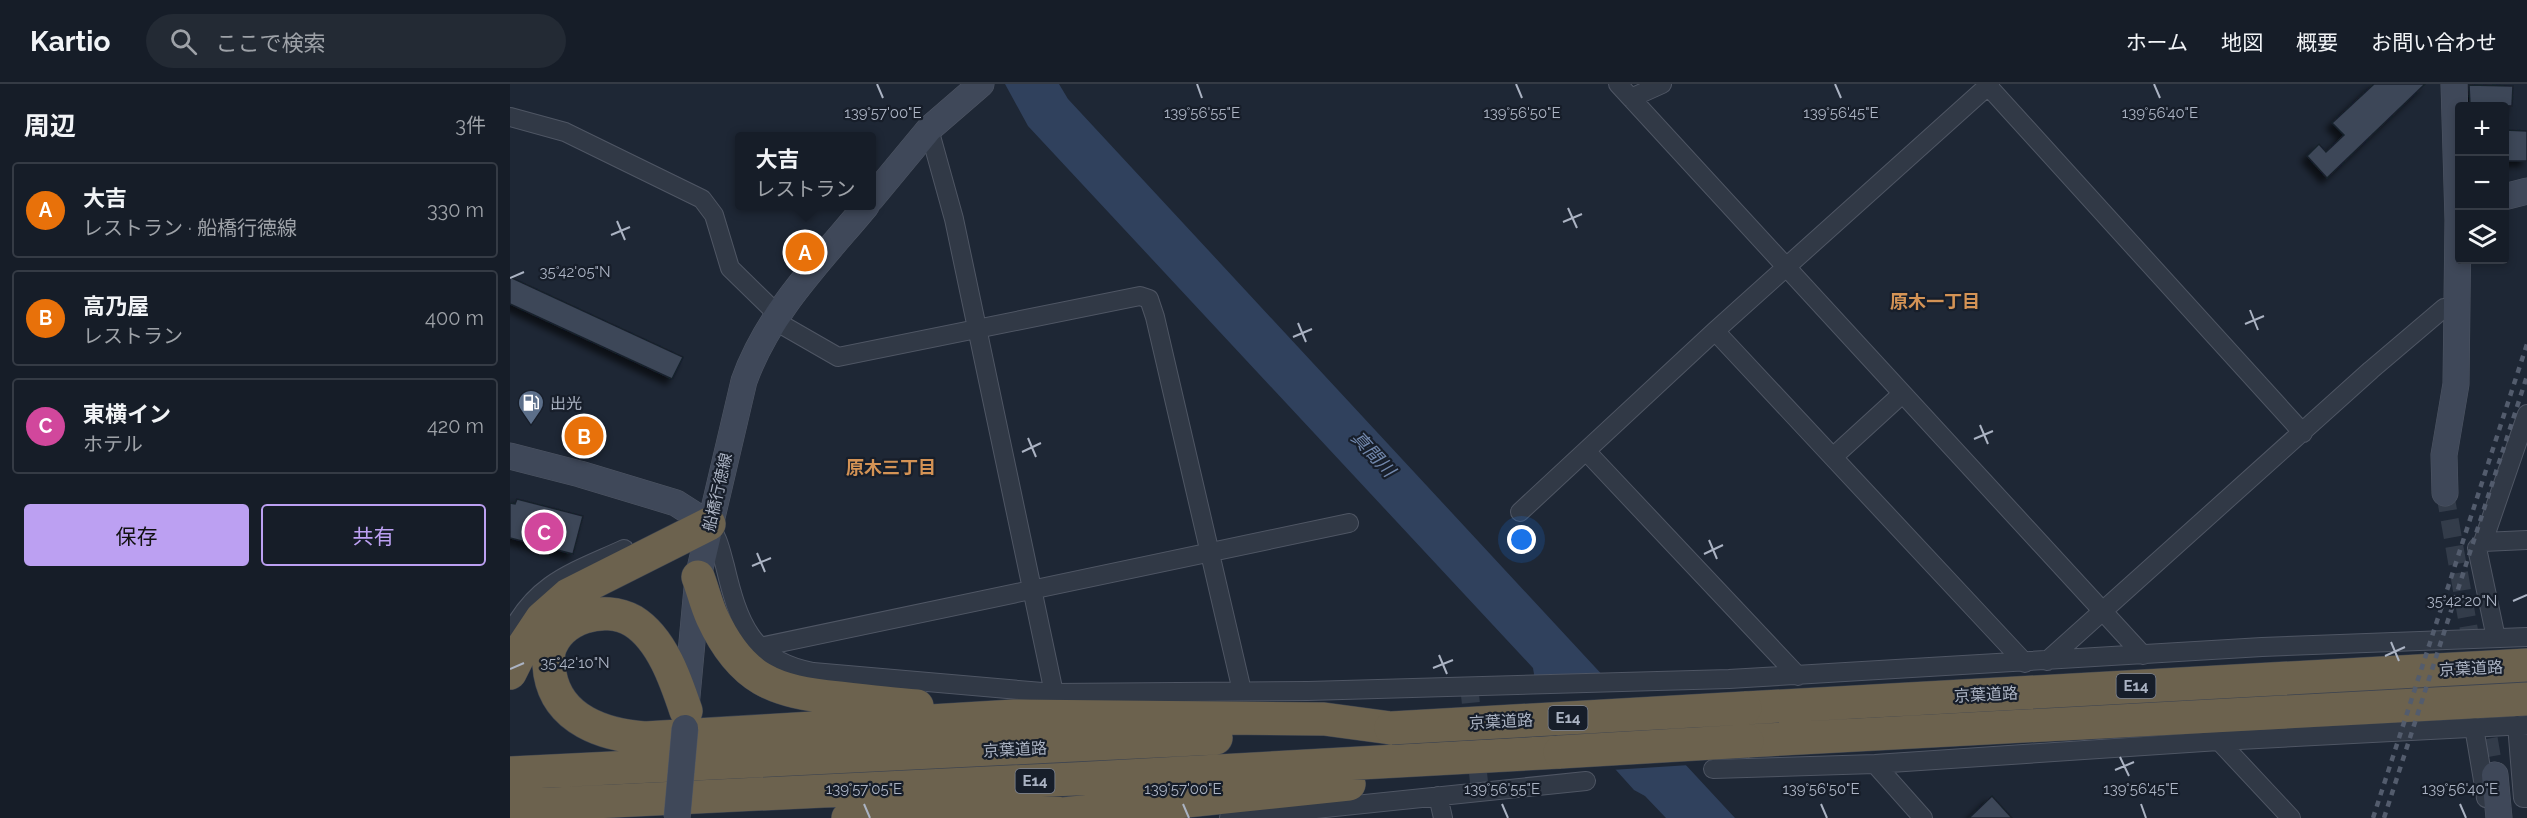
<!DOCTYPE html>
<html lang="ja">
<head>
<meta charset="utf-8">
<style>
	:root { --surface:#161d28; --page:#232a34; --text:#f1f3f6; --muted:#9ea2a8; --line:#353b45; --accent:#bca0f2 }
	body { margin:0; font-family:Raleway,"Noto Sans JP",sans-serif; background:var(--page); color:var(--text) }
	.controls { position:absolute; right:18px; top:18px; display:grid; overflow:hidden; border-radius:6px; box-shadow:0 3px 9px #0003 }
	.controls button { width:54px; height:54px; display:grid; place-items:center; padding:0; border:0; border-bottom:2px solid var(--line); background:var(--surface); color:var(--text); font:30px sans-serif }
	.you { position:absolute; left:1012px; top:456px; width:21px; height:21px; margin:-15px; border:4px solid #fff; border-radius:50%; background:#1a73e8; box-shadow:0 0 0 9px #1a73e833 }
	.badge { display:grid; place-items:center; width:39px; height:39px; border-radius:50%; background:var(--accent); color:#fff; font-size:20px; font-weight:700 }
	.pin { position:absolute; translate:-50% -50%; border:3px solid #fff; box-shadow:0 2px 6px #0006 }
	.popup { position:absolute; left:225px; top:48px; width:141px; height:78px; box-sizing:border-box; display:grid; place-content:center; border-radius:6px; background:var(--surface); filter:drop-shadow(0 2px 4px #0005); font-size:20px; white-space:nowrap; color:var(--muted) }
	.popup b { font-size:22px; color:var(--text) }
	.popup::after { content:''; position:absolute; left:50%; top:100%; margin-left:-12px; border:12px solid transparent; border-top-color:var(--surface) }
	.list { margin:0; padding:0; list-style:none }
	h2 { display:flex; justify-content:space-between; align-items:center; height:78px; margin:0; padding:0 24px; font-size:26px }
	h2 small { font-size:20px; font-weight:400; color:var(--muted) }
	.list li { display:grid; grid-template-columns:39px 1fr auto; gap:18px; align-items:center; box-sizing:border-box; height:96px; margin:0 12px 12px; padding:0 12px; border:2px solid var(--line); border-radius:6px }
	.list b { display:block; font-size:22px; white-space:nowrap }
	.list p { margin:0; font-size:20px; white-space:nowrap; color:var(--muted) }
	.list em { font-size:20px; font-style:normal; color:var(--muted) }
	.actions { display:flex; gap:12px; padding:18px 24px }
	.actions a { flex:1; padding:14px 0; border:2px solid var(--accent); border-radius:6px; text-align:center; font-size:21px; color:var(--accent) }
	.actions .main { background:var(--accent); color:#111 }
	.icon { flex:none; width:33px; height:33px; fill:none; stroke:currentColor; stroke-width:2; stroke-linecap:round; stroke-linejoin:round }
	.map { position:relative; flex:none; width:2017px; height:734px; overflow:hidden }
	header { display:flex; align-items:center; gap:36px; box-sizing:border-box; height:84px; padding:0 30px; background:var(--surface); border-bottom:2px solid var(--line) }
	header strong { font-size:28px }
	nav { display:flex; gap:33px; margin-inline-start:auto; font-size:21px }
	.search { width:420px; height:54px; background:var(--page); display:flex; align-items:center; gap:15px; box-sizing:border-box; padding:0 21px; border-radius:33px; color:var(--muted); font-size:22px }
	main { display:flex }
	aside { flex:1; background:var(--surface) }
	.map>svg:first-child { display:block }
</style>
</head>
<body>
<header>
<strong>Kartio</strong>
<div class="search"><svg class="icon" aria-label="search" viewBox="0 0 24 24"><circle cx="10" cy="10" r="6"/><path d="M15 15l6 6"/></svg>ここで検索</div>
<nav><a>ホーム</a><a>地図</a><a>概要</a><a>お問い合わせ</a></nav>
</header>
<main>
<aside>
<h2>周辺<small>3件</small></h2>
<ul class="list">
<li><span class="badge" style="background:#e8710a">A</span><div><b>大吉</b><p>レストラン · 船橋行徳線</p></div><em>330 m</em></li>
<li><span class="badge" style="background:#e8710a">B</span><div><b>高乃屋</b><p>レストラン</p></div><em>400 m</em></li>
<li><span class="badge" style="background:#d1479c">C</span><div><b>東横イン</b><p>ホテル</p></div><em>420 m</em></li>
</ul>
<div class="actions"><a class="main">保存</a><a>共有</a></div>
</aside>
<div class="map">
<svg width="2017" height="734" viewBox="0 0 2017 734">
	<defs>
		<filter id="shadow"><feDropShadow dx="-5.5" dy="5.5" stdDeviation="3" flood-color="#0009"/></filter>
	</defs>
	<rect width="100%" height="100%" fill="#1e2735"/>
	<path fill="#30415d" d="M495 0H549L558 15 1225 734H1156L1135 712 1124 706 1025 596 1023 584 518 42Z"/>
	<path fill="#1e2735" d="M1111 606 1180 681 1101 686 1034 610Z"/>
	<path fill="#3c4658" stroke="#19202c" stroke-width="1.5" filter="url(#shadow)" d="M1864 0H1915L1817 94 1797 72 1809 60 1816 68 1834 51 1822 39Z
		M1959 1 2003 2 2002 22 1960 21Z
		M1995 46 2017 47V77H1995Z
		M0 193 173 273 162 295 0 220Z
		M7 415 73 432 63 470 0 454V419L5 420Z
		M1482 712 1502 734H1459Z"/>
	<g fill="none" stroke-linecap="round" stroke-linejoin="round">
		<path stroke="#333c4a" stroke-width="18" stroke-dasharray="18 9" stroke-linecap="butt" d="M1935 409 1967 592
			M959 601 970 708
			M1974 628 1985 691"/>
		<defs>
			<path id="street" d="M1108 0 1633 571
				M1478 2 1793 349
				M1121 14 1152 0
				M0 33 55 48 192 115 204 131 220 184 267 230 274 242 328 273 630 212 639 215 645 233 732 607
				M419 45 444 135 544 609
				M1205 247 1515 579
				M1076 367 1288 592
				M1323 373 1392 310
				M1010 428 1205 247 1480 0
				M198 441C208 451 211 468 215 482 228 537 241 577 303 588L544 609 798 607 1219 595 1752 563 2017 553
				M1973 458 2017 456
				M0 551C26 498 64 488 114 465
				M1986 554 1967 464 1973 458 2017 330
				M250 563 839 439
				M1537 577 1861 286 1934 224H1947
				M2007 641 2013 714H2017
				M1964 643 1976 714
				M1709 657 1781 734
				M1365 680 1413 734
				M1203 685 1365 680 1709 657 2017 641
				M928 712 933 734
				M719 734 1076 697"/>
			<path id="secondary" d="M1994 113 2017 107
				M361 115 419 45 471 0
				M0 372 70 390 166 419 199 440
				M1935 409 1934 371 1946 300 1948 136 1944 0
				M176 623 188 493 234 297C258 229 311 176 356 122
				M1985 691 1989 734"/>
			<path id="highway" d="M188 493C193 506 196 520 202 533 231 596 264 608 329 614 355 617 381 620 407 622
				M0 589 14 561 32 534 58 511 199 440
				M1235 624 2017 581
				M176 627C166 597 152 555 123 537 94 520 49 534 39 567 38 574 39 583 40 590 48 636 94 651 135 654L504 632 814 635 881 644
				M1237 657 2017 615
				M0 689 706 654
				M0 722 563 695 1050 668
				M338 734 539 724
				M515 734 839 700"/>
		</defs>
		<use href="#street" stroke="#4f5664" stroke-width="20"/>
		<use href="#secondary" stroke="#4f5664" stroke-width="27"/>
		<use href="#highway" stroke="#3c4350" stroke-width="34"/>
		<use href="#street" stroke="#313946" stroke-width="18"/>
		<use href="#secondary" stroke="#3f4859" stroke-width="26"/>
		<use href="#highway" stroke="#6c624e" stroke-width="33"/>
		<path stroke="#535c6d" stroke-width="4.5" stroke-dasharray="6 6" stroke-linecap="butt" d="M1863 734 2017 260
			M1874 734 2017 292"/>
		<defs>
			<path id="secondary-bridge" d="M167 734 175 644"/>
			<path id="highway-bridge" d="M881 644 1235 624
				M1050 668 1237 657"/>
		</defs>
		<use href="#secondary-bridge" stroke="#4f5664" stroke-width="27" stroke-linecap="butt"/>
		<use href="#highway-bridge" stroke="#3c4350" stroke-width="34" stroke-linecap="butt"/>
		<use href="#secondary-bridge" stroke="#3f4859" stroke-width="26"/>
		<use href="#highway-bridge" stroke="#6c624e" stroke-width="33"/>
	</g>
	<path fill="none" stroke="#abb3c3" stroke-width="2" d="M367 0 373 14M687 0 692 14M1006 0 1012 14M1325 0 1331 14M1644 0 1650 14M1058 124 1067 144M107 137 115 156M1053 138 1072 130M101 151 120 143M0 194 14 188M1740 226 1748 246M788 239 796 258M1735 240 1754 232M783 253 802 245M1470 341 1478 360M518 354 526 373M1464 355 1483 347M512 368 531 359M1199 456 1207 475M247 469 255 488M1194 470 1213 461M242 482 261 474M2003 517 2017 511M1881 558 1889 577M929 571 937 590M1875 572 1895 563M923 584 943 576M0 585 14 579M1610 673 1619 692M1605 686 1624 678M354 720 360 734M673 720 679 734M992 720 998 734M1311 720 1317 734M1631 720 1636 734M1950 720 1956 734"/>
	<defs>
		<symbol id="fuel-pin" viewBox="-11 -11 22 30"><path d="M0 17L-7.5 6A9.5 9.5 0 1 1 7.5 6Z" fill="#5c6f8a" stroke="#171e2a"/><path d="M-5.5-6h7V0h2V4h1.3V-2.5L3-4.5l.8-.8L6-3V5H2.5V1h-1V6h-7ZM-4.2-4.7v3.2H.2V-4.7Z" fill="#fff"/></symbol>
	</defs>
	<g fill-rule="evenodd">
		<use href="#fuel-pin" x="6" y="304" width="30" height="40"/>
	</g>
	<g text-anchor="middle" stroke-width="4.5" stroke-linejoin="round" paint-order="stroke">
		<g fill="#171e2a" stroke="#7f8695" stroke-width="1.5">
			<rect x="1606.5" y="590" width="39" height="24" rx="4.5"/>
			<rect x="1038.5" y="622" width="39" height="24" rx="4.5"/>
			<rect x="505.5" y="685" width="39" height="24" rx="4.5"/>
		</g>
		<g font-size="15" font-weight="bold" fill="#abb3c3">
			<text x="1626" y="607">E14</text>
			<text x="1058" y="639">E14</text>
			<text x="525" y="702">E14</text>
		</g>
		<g font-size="16" fill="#abb3c3" stroke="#171e2a" text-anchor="start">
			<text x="40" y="325">出光</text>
		</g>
		<g font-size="16" fill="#abb3c3" stroke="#171e2a">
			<text transform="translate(207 408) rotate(-77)" y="6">船橋行徳線</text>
			<text transform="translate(1961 584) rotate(-3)" y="6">京葉道路</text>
			<text transform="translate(1476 610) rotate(-3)" y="6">京葉道路</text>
			<text transform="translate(991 637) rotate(-3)" y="6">京葉道路</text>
			<text transform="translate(505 665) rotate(-3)" y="6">京葉道路</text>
		</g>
		<g font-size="18" font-weight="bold" fill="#d49355" stroke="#171e2a">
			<text x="1425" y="224">原木一丁目</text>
			<text x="381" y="390">原木三丁目</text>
		</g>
		<g font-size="18" font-style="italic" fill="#7288ad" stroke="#171e2a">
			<text transform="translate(863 370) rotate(47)" y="6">真間川</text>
		</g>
	</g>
	<g font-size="15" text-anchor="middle" fill="#abb3c3" stroke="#171e2a" stroke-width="4.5" stroke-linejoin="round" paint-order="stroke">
		<text x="373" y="34">139°57'00"E</text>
		<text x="1650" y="34">139°56'40"E</text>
		<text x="692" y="34">139°56'55"E</text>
		<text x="1012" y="34">139°56'50"E</text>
		<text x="1331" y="34">139°56'45"E</text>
		<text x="65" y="193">35°42'05"N</text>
		<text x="1952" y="522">35°42'20"N</text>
		<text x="65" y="584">35°42'10"N</text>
		<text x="354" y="710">139°57'05"E</text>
		<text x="673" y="710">139°57'00"E</text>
		<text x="992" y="710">139°56'55"E</text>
		<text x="1311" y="710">139°56'50"E</text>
		<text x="1631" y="710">139°56'45"E</text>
		<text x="1950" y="710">139°56'40"E</text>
	</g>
</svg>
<div class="controls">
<button>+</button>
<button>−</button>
<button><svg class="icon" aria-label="layers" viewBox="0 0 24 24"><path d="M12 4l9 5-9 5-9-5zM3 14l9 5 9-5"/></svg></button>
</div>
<div class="you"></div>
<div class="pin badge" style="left:295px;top:168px;background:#e8710a">A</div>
<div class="popup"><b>大吉</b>レストラン</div>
<div class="pin badge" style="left:74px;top:352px;background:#e8710a">B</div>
<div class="pin badge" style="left:34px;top:448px;background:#d1479c">C</div>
</div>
</main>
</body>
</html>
